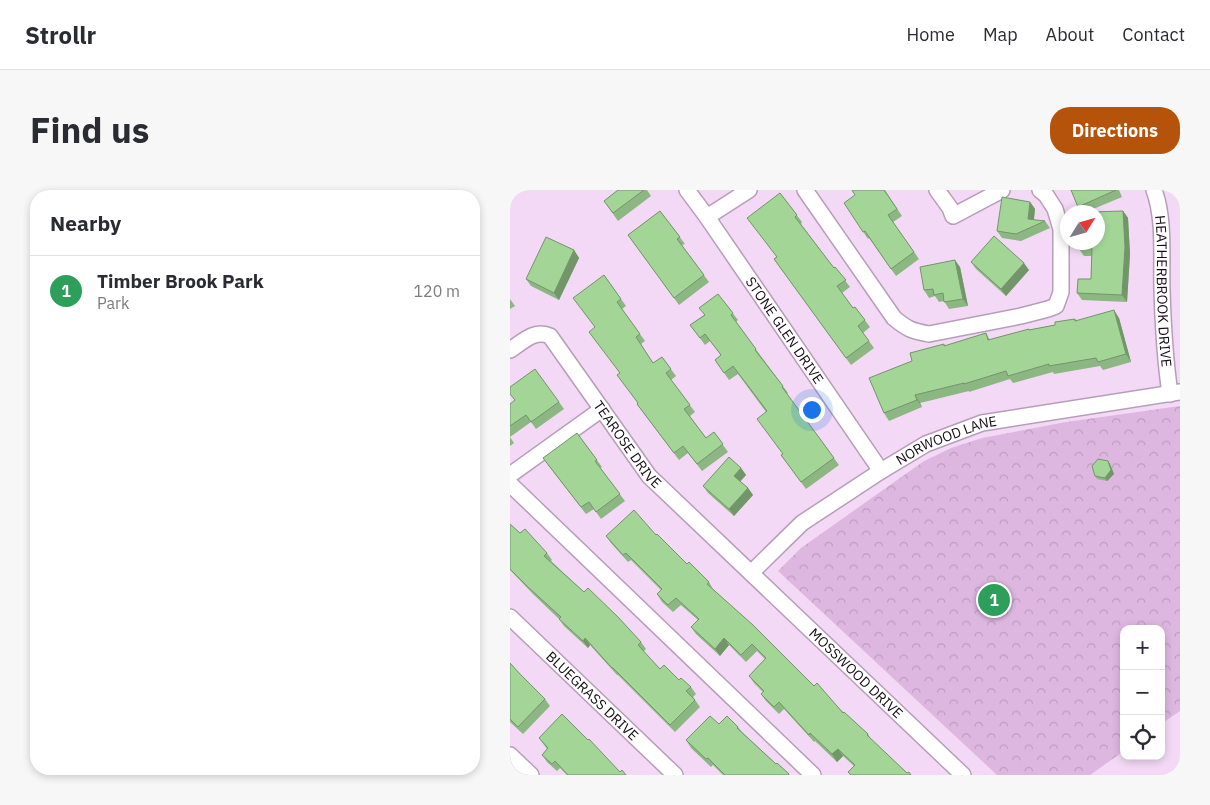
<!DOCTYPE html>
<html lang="en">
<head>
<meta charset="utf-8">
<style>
	:root { --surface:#fff; --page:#f7f7f7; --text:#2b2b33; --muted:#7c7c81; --line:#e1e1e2; --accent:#b45309 }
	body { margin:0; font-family:"IBM Plex Sans",sans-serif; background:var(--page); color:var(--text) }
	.controls { position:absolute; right:15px; bottom:15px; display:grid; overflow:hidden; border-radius:10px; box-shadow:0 2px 8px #0003 }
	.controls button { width:45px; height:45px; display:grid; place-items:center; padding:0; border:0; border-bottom:1px solid var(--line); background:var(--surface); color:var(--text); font:25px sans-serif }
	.compass { position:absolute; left:550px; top:15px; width:45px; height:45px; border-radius:50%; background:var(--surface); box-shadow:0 2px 8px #0003; rotate:53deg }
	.you { position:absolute; left:301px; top:219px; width:18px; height:18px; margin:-12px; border:4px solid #fff; border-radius:50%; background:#1a73e8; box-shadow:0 0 0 8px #1a73e833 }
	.badge { display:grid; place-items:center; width:32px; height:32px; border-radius:50%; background:var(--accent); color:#fff; font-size:16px; font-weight:700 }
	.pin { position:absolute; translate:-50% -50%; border:2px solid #fff; box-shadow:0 1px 5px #0006 }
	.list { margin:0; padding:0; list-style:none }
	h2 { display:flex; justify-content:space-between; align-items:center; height:65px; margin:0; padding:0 20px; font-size:21px }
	h2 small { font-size:16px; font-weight:400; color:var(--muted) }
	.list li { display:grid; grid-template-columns:32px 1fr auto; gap:15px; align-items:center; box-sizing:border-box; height:70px; padding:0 20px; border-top:1px solid var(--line) }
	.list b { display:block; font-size:19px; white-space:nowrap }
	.list p { margin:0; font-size:16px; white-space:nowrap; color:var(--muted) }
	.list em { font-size:16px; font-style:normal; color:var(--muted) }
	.icon { flex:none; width:28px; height:28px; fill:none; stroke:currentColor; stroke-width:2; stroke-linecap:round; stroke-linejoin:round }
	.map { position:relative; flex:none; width:670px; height:585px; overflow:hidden; border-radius:20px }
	header { display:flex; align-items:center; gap:30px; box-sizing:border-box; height:70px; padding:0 25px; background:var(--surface); border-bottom:1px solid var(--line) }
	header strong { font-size:24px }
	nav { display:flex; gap:28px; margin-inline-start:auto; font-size:18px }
	.intro { display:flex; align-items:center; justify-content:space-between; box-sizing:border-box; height:120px; padding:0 30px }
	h1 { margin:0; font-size:35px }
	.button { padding:12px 22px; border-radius:20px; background:var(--accent); color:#fff; font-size:18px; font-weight:700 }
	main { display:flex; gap:30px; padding:0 30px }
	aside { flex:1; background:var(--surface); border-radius:20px; box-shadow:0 2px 8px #0003 }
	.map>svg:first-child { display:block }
</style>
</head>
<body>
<header>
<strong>Strollr</strong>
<nav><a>Home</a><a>Map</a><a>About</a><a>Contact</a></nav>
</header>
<div class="intro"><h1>Find us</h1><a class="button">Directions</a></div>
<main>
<aside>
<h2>Nearby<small></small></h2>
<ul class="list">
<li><span class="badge" style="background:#2e9e5b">1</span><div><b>Timber Brook Park</b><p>Park</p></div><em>120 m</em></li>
</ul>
</aside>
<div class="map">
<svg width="670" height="585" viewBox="0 0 670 585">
	<defs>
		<pattern id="park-crowns" width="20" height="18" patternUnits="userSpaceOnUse" patternTransform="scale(1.25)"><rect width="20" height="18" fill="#deb7e0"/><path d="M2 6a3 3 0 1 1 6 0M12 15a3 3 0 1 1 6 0" fill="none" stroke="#be9cbf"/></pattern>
	</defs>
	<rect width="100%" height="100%" fill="#f3d9f5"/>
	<path fill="url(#park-crowns)" d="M670 216V521L651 534V439H614V561L580 585H487L268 381 291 358 414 271 441 258 472 248 556 232Z"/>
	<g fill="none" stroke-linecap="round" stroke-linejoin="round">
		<defs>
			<g id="minor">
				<path id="s1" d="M177 0 197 27 371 281"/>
				<path d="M295 0 384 128C397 139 402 141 419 144L511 126 538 119 546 116 551 102V39L545 19 536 5 530 0"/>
				<path d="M427 0 440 18 443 26 492 0"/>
				<path id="s2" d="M644 0C655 29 651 69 652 100 653 135 655 169 660 204"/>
				<path d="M197 27 239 0"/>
				<path id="s3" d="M0 160C13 152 24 139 40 146L139 286 453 585"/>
				<path d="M0 285 92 219"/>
				<path d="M0 294 303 585"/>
				<path id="s4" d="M241 383 292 333 371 281 416 254 472 233 670 202"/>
				<path id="s5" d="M0 427 165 585"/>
				<path d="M0 565 21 585"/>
			</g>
		</defs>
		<use href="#minor" stroke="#b79eb8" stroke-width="18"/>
		<use href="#minor" stroke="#fff" stroke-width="15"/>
	</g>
	<path fill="#8cb782" d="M108 0H137L141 6 108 31 94 11Z
		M375 0 392 26 383 32 409 69 386 86 359 48 358 49 334 13Z
		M561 0H609L612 7 576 22H572L568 17Z
		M270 3 292 32 291 34 324 78 325 77 340 97 332 103 343 118 345 117 360 137 353 143 364 158 341 175 264 69 266 67Z
		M520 12 525 19 524 30 535 31 540 38 511 51 492 48 487 41Z
		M150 21 175 54 172 55 199 92 169 115 118 45Z
		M613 21 618 28 620 64 617 112 572 110 567 103 581 89 582 66H574L569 59Z
		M64 60 69 68 49 110 21 96 16 89Z
		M461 72 519 80 496 106 466 79Z
		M450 77 458 116 439 119 434 111 429 112 425 106 419 108 414 100Z
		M94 85 116 116 112 119 135 151 131 154 143 173 152 167 166 186 161 190 185 222 180 226 196 248 204 242 218 262 192 281 178 263 169 270 132 221 127 214 128 213 110 183 85 137Z
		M208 104 228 130 226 132 278 203 277 204 329 275 296 299 271 265 273 264 256 222 228 184 219 190 205 170 211 165 200 151 195 155 180 135 194 125Z
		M0 109 5 116 0 119Z
		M609 128 621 172 593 180 590 176 544 184 543 182 503 193 500 189 459 202V201L410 213 412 217 379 231 374 223 402 171 434 154 435 156 476 143 480 150 519 140 545 135 565 129 566 130Z
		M49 212 54 219 26 239 21 232 0 247 4 253 0 256V214Z
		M67 243 92 277 90 278 115 311 91 329 84 319 76 324 38 275Z
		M598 271 600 274 604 284 597 291 587 289 585 286Z
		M231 278 236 285 230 291 238 298 243 305 224 326 198 303 193 296Z
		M0 334 10 343 37 363 42 370 41 371 74 402 131 452 136 459 133 462 150 479 181 497 186 504 183 507 190 517 165 542 108 485H107L80 455 78 458 54 436 49 429 23 404 0 380Z
		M146 345 177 374 199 392 203 399 304 496 358 544 361 549 397 583 401 585H340L338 582 344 576 333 566 327 572 305 551 304 552 274 519 269 524 256 511 251 504 253 502 244 493 239 486 255 469 247 461 236 472 219 455 210 466 186 444 181 437 188 430 171 415 163 422 152 412 147 404 151 400 121 370 118 372 101 353 96 346Z
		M0 473 10 484 35 509 40 516 13 544 0 532Z
		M209 534 228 537 232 542 266 574 267 573 280 585H213L203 575 201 577 181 558 176 550Z
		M29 548 110 582 116 585H57L50 578 47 581 37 572 32 565 37 559Z"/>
	<path fill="#72956a" d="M520 12 525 19 523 36 518 29Z
		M613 21 618 28 620 64 617 112 612 105Z
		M64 60 69 68 49 110 44 103Z
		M445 70 450 77 458 116 453 109Z
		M514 73 519 80 496 106 491 99Z
		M604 120 609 128 621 172 616 164Z
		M405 205 410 213 412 217 407 210Z
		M598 271 600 274 604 284 597 291 595 288Z
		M231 278 236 285 229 293 224 286Z
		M238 298 243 305 224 326 219 319Z
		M75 448 80 455 78 458 73 451Z
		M214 448 219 455 210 466 205 459Z
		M328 559 333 566 327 572 322 564Z"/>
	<path fill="#a3d597" stroke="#72956a" d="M108 0H134L103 23 94 11Z
		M342 0H374L387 19 378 25 404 62 381 79 355 41 353 42 334 13 345 5Z
		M561 0H606L568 17Z
		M270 3 287 25 285 27 324 78 325 77 336 90 327 96 343 118 345 117 355 130 348 136 359 151 336 168 264 69 267 67 237 28Z
		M492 7 520 12 518 29 535 31 506 44 487 41Z
		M150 21 170 47 167 49 194 85 164 108 118 45Z
		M613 21 615 57 612 105 567 103 568 89H581L582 58 569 59V52H588V22H580Z
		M484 46 514 73 491 99 461 72Z
		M36 47 64 60 44 103 16 89Z
		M445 70 453 109 434 112 433 103 424 105 423 99 414 100 410 77Z
		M94 85 111 109 107 112 130 144 126 147 143 173 152 167 161 179 156 183 180 215 174 219 196 248 204 242 213 254 187 274 173 256 164 263 127 214 128 213 107 185 110 183 79 142 85 137 63 108Z
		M208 104 223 123 221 125 246 159 245 160 273 196 272 197 324 268 291 292 271 265 273 264 247 229 257 221 223 176 214 183 205 170 211 165 195 144 190 148 180 135 195 125 189 118Z
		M604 120 616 164 588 172 586 168 539 176V174L498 186 496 181 454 194V193L405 205 407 210 374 223 359 188 402 171 400 163 434 154V156L476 143 478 150 519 139V140L545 135V132L565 129V131Z
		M25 179 49 212 21 232 16 225 0 236V214L5 210 0 204V197Z
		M67 243 87 270 85 271 110 304 86 322 79 312 71 317 33 268Z
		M219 267 231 278 224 286 238 298 219 319 193 296Z
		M588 269 598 271 601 280 595 288 585 286 582 276Z
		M124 320 146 345 147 344 177 374 179 372 199 392 197 394 243 435 304 496 307 493 333 523 334 522 358 544 357 545 397 583 399 582 401 585H341L338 582 345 575 328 559 322 564 300 543 299 545 269 512 264 517 251 504 254 501 239 486 256 468 242 454 231 465 214 448 205 459 181 437 189 429 166 408 158 415 147 404 152 399 116 363 113 365 96 346Z
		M0 334 10 343 15 339 37 363 34 366 74 402 78 398 108 427 131 452 128 455 150 479 154 475 169 490 171 488 181 497 176 501 185 510 160 535 103 478H102L75 448 73 451 49 429 51 427 18 397 0 379Z
		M0 473 10 484 35 509 8 537 0 529Z
		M52 524 78 550 79 549 110 582 112 580 116 585H58L45 571 42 574 32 565 38 558 29 548Z
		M200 526 209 534 217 526 228 537 227 538 266 574 267 573 279 584 278 585H215L198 568 196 569 176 550Z"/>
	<g text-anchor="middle" stroke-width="5" stroke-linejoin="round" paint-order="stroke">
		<g font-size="14" fill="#170e17" stroke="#f3d9f5">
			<text dy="5" stroke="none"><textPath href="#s2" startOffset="102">HEATHERBROOK DRIVE</textPath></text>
			<text dy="5" stroke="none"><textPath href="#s1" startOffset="171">STONE GLEN DRIVE</textPath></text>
			<text dy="5" stroke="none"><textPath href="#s4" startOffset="239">NORWOOD LANE</textPath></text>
			<text dy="5" stroke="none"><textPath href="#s3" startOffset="178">TEAROSE DRIVE</textPath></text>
			<text dy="5" stroke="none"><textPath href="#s3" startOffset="502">MOSSWOOD DRIVE</textPath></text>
			<text dy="5" stroke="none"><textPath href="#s5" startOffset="114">BLUEGRASS DRIVE</textPath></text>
		</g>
	</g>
</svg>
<div class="controls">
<button>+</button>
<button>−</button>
<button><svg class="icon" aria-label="locate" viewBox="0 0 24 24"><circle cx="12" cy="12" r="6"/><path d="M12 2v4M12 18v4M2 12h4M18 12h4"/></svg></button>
</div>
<svg class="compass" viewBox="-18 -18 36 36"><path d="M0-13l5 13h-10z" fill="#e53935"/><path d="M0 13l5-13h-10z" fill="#7c7c81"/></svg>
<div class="you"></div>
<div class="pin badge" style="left:484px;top:410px;background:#2e9e5b">1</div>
</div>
</main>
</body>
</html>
